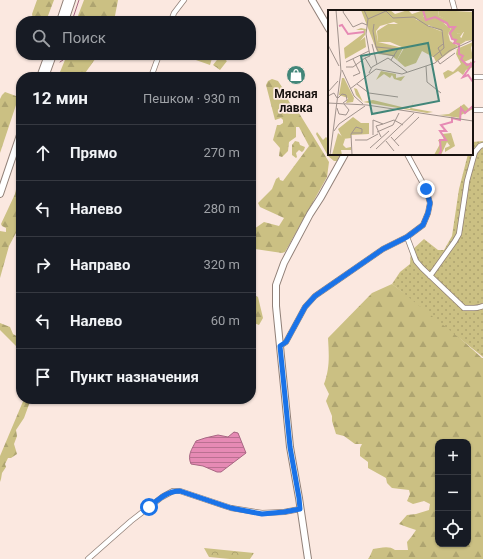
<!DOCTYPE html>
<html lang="ru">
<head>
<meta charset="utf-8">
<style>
	:root { --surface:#171b24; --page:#242831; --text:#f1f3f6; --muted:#9ea1a6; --line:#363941 }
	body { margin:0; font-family:Roboto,sans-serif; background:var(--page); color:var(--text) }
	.controls { position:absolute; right:12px; bottom:12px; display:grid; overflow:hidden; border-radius:8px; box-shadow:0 1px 3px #0004 }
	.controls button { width:36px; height:36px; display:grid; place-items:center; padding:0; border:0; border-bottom:1px solid var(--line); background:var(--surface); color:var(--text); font:20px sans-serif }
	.stop { position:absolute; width:12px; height:12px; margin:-9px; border:3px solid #1a73e8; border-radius:50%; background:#fff }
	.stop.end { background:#1a73e8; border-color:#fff; box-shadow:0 1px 4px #0008 }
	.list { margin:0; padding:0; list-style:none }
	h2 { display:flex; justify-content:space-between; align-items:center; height:52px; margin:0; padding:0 16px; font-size:17px }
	h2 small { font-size:13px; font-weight:400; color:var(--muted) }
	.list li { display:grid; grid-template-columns:26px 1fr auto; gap:12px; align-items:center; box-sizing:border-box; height:56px; padding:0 16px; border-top:1px solid var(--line) }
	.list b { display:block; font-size:15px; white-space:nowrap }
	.list em { font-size:13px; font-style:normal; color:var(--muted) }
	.icon { flex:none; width:22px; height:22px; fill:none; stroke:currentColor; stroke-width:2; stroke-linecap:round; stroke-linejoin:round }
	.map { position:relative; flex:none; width:483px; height:559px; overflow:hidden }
	.search { position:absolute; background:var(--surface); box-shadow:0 1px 3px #0004; left:16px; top:16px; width:240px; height:44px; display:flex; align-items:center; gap:10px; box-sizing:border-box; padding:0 14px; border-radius:16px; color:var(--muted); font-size:15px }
	.panel { position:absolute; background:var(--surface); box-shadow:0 1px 3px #0004; left:16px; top:72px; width:240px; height:332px; border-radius:16px }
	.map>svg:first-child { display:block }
</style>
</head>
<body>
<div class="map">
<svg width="483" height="559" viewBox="0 0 483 559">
	<defs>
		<pattern id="forest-firs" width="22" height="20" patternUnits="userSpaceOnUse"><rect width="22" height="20" fill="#cbc083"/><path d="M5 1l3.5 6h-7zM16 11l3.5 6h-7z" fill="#aea470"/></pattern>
		<pattern id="park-crowns" width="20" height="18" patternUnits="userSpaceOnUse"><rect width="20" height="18" fill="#cbc083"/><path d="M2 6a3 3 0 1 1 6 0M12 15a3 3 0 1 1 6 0" fill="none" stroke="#aea470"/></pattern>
		<pattern id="garden-dots" width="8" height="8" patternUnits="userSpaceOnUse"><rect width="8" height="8" fill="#cbc083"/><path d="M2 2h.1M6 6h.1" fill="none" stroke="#aea470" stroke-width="1.8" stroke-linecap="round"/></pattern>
		<pattern id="water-rules" width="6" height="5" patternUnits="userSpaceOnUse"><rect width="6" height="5" fill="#e68ab4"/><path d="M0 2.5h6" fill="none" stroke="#ba7091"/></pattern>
	</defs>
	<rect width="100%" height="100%" fill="#fbe8e0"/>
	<path fill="url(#forest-firs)" fill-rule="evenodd" d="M37 0H54L46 21H37L33 19 32 14Z
		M84 0H118L114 21H76Z
		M67 55H98L83 76 85 77H58Z
		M272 79 278 81 286 93 287 98 294 110 299 113 329 162 327 177 285 252 282 253 255 249 251 251V231L264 222 279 226 284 218 260 207 258 203 272 189 276 179 279 177 280 180 283 181 309 146 299 127H296V137L289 142 288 151 282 157 279 156 280 148 273 140 277 125H280L283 123V120L281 118 275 120 266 85 268 81Z
		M5 92 16 96 18 99 0 153V99L2 95Z
		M317 132 323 140 326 137 328 139H329V154H340L337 161H334L328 156 316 134Z
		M295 141 299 142 300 145 305 147 304 150 302 152 299 150 296 153 297 157 296 158 292 155V145Z
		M21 169V228H16V233L9 246 0 278V231L6 232V228L2 226 1 224 15 194 19 175Z
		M392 284 441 321 482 358H483V559H368L370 556 373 549C380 548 389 545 395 550H408L407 542 412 536 416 530 407 527 399 524 407 515 416 514 429 510 430 504 424 501 413 504 407 501 410 494 409 490 392 488 387 483 386 478 368 468V462L360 456V448L362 444H355L344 436 336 434 332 421V416L326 401 329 394 324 384C330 368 329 355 328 338L372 293ZM438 442H468V544H438Z
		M251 294 258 297 263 318 259 325 254 323 252 320 253 314 251 312Z
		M0 323 10 327 13 334C21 338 21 342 21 351L0 330Z
		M24 399H31L24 418 16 430 17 436 14 444 17 454 11 458H8L5 464 6 467 2 473 1 479 0 482V456Z"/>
	<path fill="url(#park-crowns)" d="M195 55H213L210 65 193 59Z
		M220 56 227 61 220 70 213 65Z
		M204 548 254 553 250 559H230L209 557Z"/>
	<path fill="url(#garden-dots)" d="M483 141V357L392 284 400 272 410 264 411 251 424 239 438 250H444L452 236 459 189 468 154H472V142Z"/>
	<path fill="url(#water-rules)" stroke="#a86683" d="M234 432 238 433 246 453 221 472H217L203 466 191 464C187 455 192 449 196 441L205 438 218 435 228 437Z"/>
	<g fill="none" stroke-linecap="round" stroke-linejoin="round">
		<path stroke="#a86683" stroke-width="1" d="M72 21 79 0
			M60 62 63 60 65 55"/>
		<defs>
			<path id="minor" d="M452 0 455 11
				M171 21 174 13 184 0
				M151 77 159 55
				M472 77H483
				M472 110H483
				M407 237 416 261 422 268 464 308C470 308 477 309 483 306
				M430 276 455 241 459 234 467 181 475 152 480 146 483 145
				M280 346 286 342 305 307 315 296 383 249 407 237 423 225 428 213 430 203 426 189 407 154
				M88 559 131 521 162 497 173 491H180L231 508 262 513 284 512 300 509"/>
			<path id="secondary" d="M312 0 329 29
				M60 21 67 0
				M65 21 72 0
				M40 77 48 55
				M45 77 53 55
				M0 194 21 132
				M308 559 299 498 290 447 276 306V285L284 263 310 214 321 197 345 154"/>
		</defs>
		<use href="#minor" stroke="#918078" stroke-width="6"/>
		<use href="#secondary" stroke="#918078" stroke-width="8"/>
		<use href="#minor" stroke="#fff" stroke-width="4.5"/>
		<use href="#secondary" stroke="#fff" stroke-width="6"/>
	</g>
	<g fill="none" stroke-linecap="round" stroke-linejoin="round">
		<path stroke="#1a73e8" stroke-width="5" d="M149 507C159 499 167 491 180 491L231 508 262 514 284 512 300 509 299 498 290 447 280 346 286 342 305 307 315 296 383 249 407 237 423 225 428 213 430 203 426 189"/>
	</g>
	<defs>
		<symbol id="shop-disc" viewBox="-11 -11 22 22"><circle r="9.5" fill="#428679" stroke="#fbe8e0"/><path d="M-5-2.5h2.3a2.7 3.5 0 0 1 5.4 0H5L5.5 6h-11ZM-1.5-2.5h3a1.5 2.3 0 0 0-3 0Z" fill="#fff"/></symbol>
	</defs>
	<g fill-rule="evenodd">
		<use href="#shop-disc" x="285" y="64" width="22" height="22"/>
	</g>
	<g text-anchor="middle" stroke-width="3.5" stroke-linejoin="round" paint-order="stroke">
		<g font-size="12" font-weight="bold" fill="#191310" stroke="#fbe8e0">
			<text x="296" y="98">Мясная<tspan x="296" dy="14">лавка</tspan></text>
		</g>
	</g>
	<g transform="translate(328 10)">
		<rect width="145" height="145" fill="#fbe8e0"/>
		<path d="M110 0 145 2V30L138 31 133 29 136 22 130 24 117 9 111 6ZM145 32 143 38 145 48 136 52 141 54 143 51 145 57 138 60 135 65 130 61 117 69 115 63 120 60 125 62 133 54 128 44 129 39 117 44ZM14 68H16L26 88 25 92 18 93 20 88 11 85ZM136 94 141 99 145 95V99L133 105V108L111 105 121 104ZM25 107 33 113H41V124L23 125V128L15 129 10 119Z" fill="#cbc083"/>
		<path d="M92 0H110L111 6 121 10 130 24 136 21 132 27 138 31 130 36 120 23 123 19 118 14 102 8 100 16 115 22V33L105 47 94 41 88 53 77 57 69 50 76 38 62 32H50L49 21 60 14H72L86 9 92 11 96 6ZM33 18 38 19 37 25 32 31 37 27 38 37 17 49 16 38 36 23 34 22 36 20H28ZM53 61 68 64V68L77 66 73 71 66 69 64 65 62 68 56 64 48 70ZM26 78 29 79 35 92 45 90 82 99 86 91 83 98 105 102 99 103 35 92 28 85ZM10 123 17 129 15 135 18 138 23 137V140H13L14 145H4ZM123 123 127 136 117 142V138L122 136 119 132 113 145H106L112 134 110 130H116L114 124Z" fill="#cbc083"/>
		<path d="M33 0H62L67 4 80 0 84 4 93 1 96 5 94 10 97 12 104 8 113 11 123 19 120 23 122 31 130 36 108 52 103 41 115 33V22L88 9 82 20 66 12 52 16 48 21 50 32 75 38 69 50 64 46 50 44Z" fill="#cbc083"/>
		<path fill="none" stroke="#e68ab4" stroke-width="2" d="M95 0 98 10 107 7 119 13 121 17H127L122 23 124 29 128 30 126 33 131 34V44L135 46 133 49 139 55 145 53 135 67 140 65 145 72M11 16 14 15 20 24 36 22M111 145 113 141 112 130H118L112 121H118L113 115 124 112V108L132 110 133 98 137 103 145 96"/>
		<path fill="none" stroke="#a1938d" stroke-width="1" d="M16 0 15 2 25 17 34 13 39 15M36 0 40 9 58 1M57 0 65 8 86 7 100 16 114 20 116 38 105 47M40 9 38 24 42 46 37 48 43 58M46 14 45 21 48 37 70 39 63 50M44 34 49 54M0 35 11 56M48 37 51 43 67 46M114 46 110 38 115 34M110 51 112 54 127 43M18 52 41 41M98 56 99 72 113 83M18 57H25L37 48M14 60 26 86 35 94M41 63 44 57 60 48 79 62M25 66 32 63 25 49M29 74 41 83 70 87M22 79 48 59 74 64 107 53 121 41 145 30M0 82 10 71M0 86 6 83 9 88M10 88 14 84 18 85 19 90 15 93M0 93 39 95 145 111M9 98 11 104 18 105 21 100 16 94M6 121 11 114 37 96M49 122 65 115 71 103M24 123H34V119L28 117 23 124 24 145M45 125V110L55 114 66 110 75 115M53 127 48 116 55 114M63 127 71 136M27 130H39L50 124M58 131 66 141M66 131 91 107M42 138 61 121M48 139 86 103M2 145 13 61 8 0"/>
		<path fill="#428679" fill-opacity="0.15" stroke="#428679" stroke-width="2" d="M100 33 111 91 44 104 33 46Z"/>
		<rect width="145" height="145" fill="none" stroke="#191310" stroke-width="2"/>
	</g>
</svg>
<div class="controls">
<button>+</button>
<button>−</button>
<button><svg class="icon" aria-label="locate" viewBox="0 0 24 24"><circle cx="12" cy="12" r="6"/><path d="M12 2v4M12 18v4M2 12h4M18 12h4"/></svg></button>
</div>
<div class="stop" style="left:149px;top:507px"></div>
<div class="stop end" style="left:426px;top:189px"></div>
<div class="search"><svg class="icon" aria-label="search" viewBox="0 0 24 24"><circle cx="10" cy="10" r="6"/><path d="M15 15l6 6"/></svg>Поиск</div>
<section class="panel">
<h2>12 мин<small>Пешком · 930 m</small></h2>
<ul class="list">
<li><svg class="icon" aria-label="ahead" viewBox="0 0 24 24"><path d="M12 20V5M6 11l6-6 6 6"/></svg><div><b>Прямо</b></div><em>270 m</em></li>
<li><svg class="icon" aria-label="left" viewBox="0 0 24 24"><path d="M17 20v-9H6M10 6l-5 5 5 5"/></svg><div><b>Налево</b></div><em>280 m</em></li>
<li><svg class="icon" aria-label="right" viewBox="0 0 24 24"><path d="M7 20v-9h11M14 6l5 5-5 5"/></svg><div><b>Направо</b></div><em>320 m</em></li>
<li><svg class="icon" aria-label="left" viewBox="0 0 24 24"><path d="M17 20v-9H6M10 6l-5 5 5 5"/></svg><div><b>Налево</b></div><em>60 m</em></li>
<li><svg class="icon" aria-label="arrive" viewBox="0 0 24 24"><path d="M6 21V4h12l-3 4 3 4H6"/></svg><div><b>Пункт назначения</b></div></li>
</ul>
</section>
</div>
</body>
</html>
